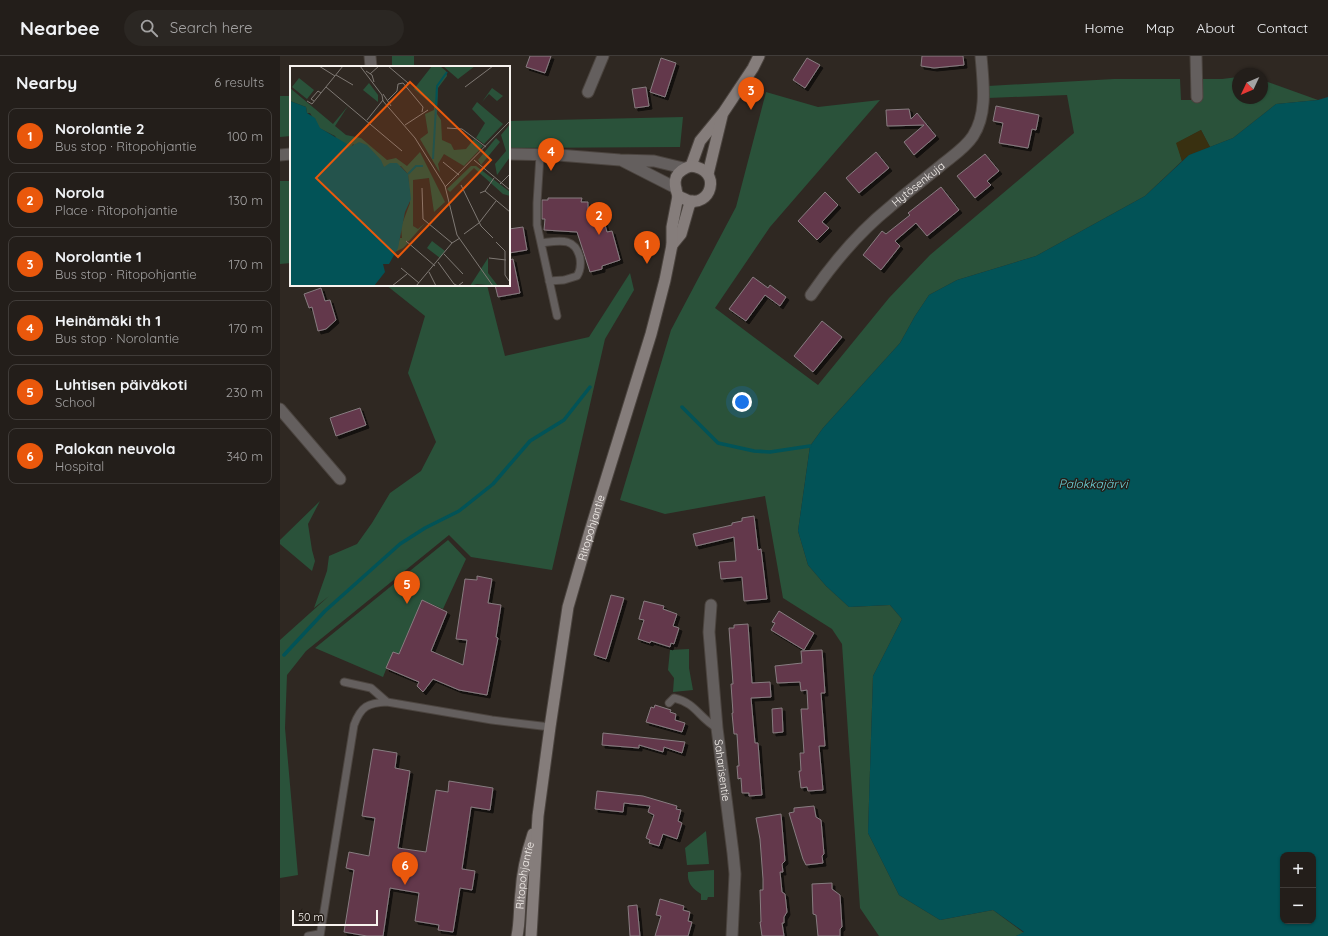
<!DOCTYPE html>
<html lang="en">
<head>
<meta charset="utf-8">
<style>
	:root { --surface:#231e1a; --page:#2b2723; --text:#f1f3f6; --muted:#a3a2a2; --line:#403c39; --accent:#ea580c }
	body { margin:0; font-family:Quicksand,sans-serif; background:var(--page); color:var(--text) }
	.controls { position:absolute; right:12px; bottom:12px; display:grid; overflow:hidden; border-radius:8px; box-shadow:0 1px 3px #0004 }
	.controls button { width:36px; height:36px; display:grid; place-items:center; padding:0; border:0; border-bottom:1px solid var(--line); background:var(--surface); color:var(--text); font:20px sans-serif }
	.compass { position:absolute; left:952px; top:12px; width:36px; height:36px; border-radius:50%; background:var(--surface); box-shadow:0 1px 3px #0004; rotate:226deg }
	.scale { position:absolute; left:12px; bottom:10px; width:86px; box-sizing:border-box; padding-left:4px; border:2px solid #f8f3ef; border-top:0; font-size:11px; line-height:14px; white-space:nowrap; color:#f8f3ef; -webkit-text-stroke:3px #251e18; paint-order:stroke }
	.you { position:absolute; left:462px; top:346px; width:14px; height:14px; margin:-10px; border:3px solid #fff; border-radius:50%; background:#1a73e8; box-shadow:0 0 0 6px #1a73e833 }
	.badge { display:grid; place-items:center; width:26px; height:26px; border-radius:50%; background:var(--accent); color:#fff; font-size:13px; font-weight:700 }
	.pin { position:absolute; translate:-50% -33px; filter:drop-shadow(0 1px 2px #0008) }
	.pin::after { content:''; position:absolute; top:21px; width:14px; height:12px; background:inherit; clip-path:polygon(0 0,100% 0,50% 100%) }
	.list { margin:0; padding:0; list-style:none }
	h2 { display:flex; justify-content:space-between; align-items:center; height:52px; margin:0; padding:0 16px; font-size:17px }
	h2 small { font-size:13px; font-weight:400; color:var(--muted) }
	.list li { display:grid; grid-template-columns:26px 1fr auto; gap:12px; align-items:center; box-sizing:border-box; height:56px; margin:0 8px 8px; padding:0 8px; border:1px solid var(--line); border-radius:8px }
	.list b { display:block; font-size:15px; white-space:nowrap }
	.list p { margin:0; font-size:13px; white-space:nowrap; color:var(--muted) }
	.list em { font-size:13px; font-style:normal; color:var(--muted) }
	.icon { flex:none; width:22px; height:22px; fill:none; stroke:currentColor; stroke-width:2; stroke-linecap:round; stroke-linejoin:round }
	.map { position:relative; flex:none; width:1048px; height:880px; overflow:hidden }
	header { display:flex; align-items:center; gap:24px; box-sizing:border-box; height:56px; padding:0 20px; background:var(--surface); border-bottom:1px solid var(--line) }
	header strong { font-size:19px }
	nav { display:flex; gap:22px; margin-inline-start:auto; font-size:14px }
	.search { width:280px; height:36px; background:var(--page); display:flex; align-items:center; gap:10px; box-sizing:border-box; padding:0 14px; border-radius:22px; color:var(--muted); font-size:15px }
	main { display:flex }
	aside { flex:1; background:var(--surface) }
	.map>svg:first-child { display:block }
</style>
</head>
<body>
<header>
<strong>Nearbee</strong>
<div class="search"><svg class="icon" aria-label="search" viewBox="0 0 24 24"><circle cx="10" cy="10" r="6"/><path d="M15 15l6 6"/></svg>Search here</div>
<nav><a>Home</a><a>Map</a><a>About</a><a>Contact</a></nav>
</header>
<main>
<aside>
<h2>Nearby<small>6 results</small></h2>
<ul class="list">
<li><span class="badge">1</span><div><b>Norolantie 2</b><p>Bus stop · Ritopohjantie</p></div><em>100 m</em></li>
<li><span class="badge">2</span><div><b>Norola</b><p>Place · Ritopohjantie</p></div><em>130 m</em></li>
<li><span class="badge">3</span><div><b>Norolantie 1</b><p>Bus stop · Ritopohjantie</p></div><em>170 m</em></li>
<li><span class="badge">4</span><div><b>Heinämäki th 1</b><p>Bus stop · Norolantie</p></div><em>170 m</em></li>
<li><span class="badge">5</span><div><b>Luhtisen päiväkoti</b><p>School</p></div><em>230 m</em></li>
<li><span class="badge">6</span><div><b>Palokan neuvola</b><p>Hospital</p></div><em>340 m</em></li>
</ul>
</aside>
<div class="map">
<svg width="1048" height="880" viewBox="0 0 1048 880">
	<defs>
		<filter id="shadow"><feDropShadow dx="3" dy="3" stdDeviation="0" flood-color="#0009"/></filter>
	</defs>
	<rect width="100%" height="100%" fill="#2f2822"/>
	<path fill="#2a523a" d="M112 0H134V11H112Z
		M958 21V42H982V24L1038 44 996 48 953 82 930 91 921 74 897 87 902 105 865 140 756 200 677 224 649 239 635 260 620 287 543 372 530 390 518 475 528 509 546 530 569 551 610 549 622 563 593 620 588 777 619 839 660 864 713 854 744 877 736 880H599L580 852 562 588 552 573 503 542 485 440 385 458 340 444 391 274 456 151 486 36 538 51 600 44 490 171 435 252 538 329 609 242 650 199 794 77 787 39 708 42V30L834 23H900L901 44H916L920 23H942Z
		M0 40H11V80L0 81Z
		M403 61 400 91 229 92V65Z
		M0 125H11V207L0 208Z
		M350 217 354 234 325 283 272 514 191 501 169 479 26 595 7 619 5 672 18 819 0 822V584L49 540 34 552 47 515 49 500 77 488 92 467 110 437 141 415 156 386 128 317 145 260 106 229H207L225 300 309 281Z
		M40 445 28 468 32 494 35 505 32 515 0 488V484Z
		M168 484 186 503 163 553 142 544 119 598 113 596 103 621 35 592Z
		M409 593V612L413 634 393 636 394 622 388 614 390 594Z
		M426 775 429 808 407 809 405 792Z
		M434 814V841H428L427 844H421V838C412 832 407 827 408 816Z"/>
	<path fill="#393010" d="M921 74 930 91 909 99 902 105 896 87Z"/>
	<path fill="#025357" fill-rule="evenodd" d="M1048 41V880H736L744 876 713 854 660 864 619 839 588 777 593 620 622 563 610 549 569 551 546 530 528 509 518 475 530 390 543 372 620 287 635 260 649 239 677 224 756 200 865 140 909 99 953 82 996 48 1038 44ZM1003 799H1033V865H1003Z"/>
	<g fill="none" stroke-linecap="round" stroke-linejoin="round">
		<path stroke="#025357" stroke-width="3.5" d="M402 351 438 387 474 395 490 396 530 390
			M4 599 45 555 120 488 145 472 179 455 213 428 250 385 284 364 310 331"/>
	</g>
	<path fill="#63384b" stroke="#877c80" filter="url(#shadow)" d="M250 0H271L265 17 246 11Z
		M642 0H683L684 9 654 12 641 10Z
		M381 2 396 7 385 41 370 36Z
		M527 2 540 9 525 32 513 24Z
		M366 31 369 50 355 52 352 33Z
		M716 50 759 59 756 74 752 73 748 92 719 87 723 67 713 65Z
		M629 53 631 63 637 57 656 80 634 99 624 86 644 69 607 70 606 54Z
		M596 96 609 112 579 137 566 122Z
		M705 98 719 115 707 125 711 129 695 142 677 120Z
		M661 131 679 154 647 180 636 167 615 185 620 190 601 214 583 199 602 175 606 178 630 159 628 157Z
		M545 136 558 149 542 166 549 172 537 184 518 165Z
		M268 142H302L301 146H308V159L321 155 327 176 332 175 340 204 322 210V213L310 216 297 176 264 174 265 163H262V144H268Z
		M243 171 247 194 229 197V173Z
		M233 203 240 237 218 241 215 229H229V204Z
		M473 221 488 232 490 229 506 241 500 250 485 239 466 265 449 253Z
		M41 232 45 245 50 244 56 264 46 273 38 275 32 251 29 252 24 238Z
		M542 265 562 281 533 316 514 300Z
		M80 352 86 369 56 380 50 362Z
		M474 460 478 494 481 493 487 543 464 545 462 521 441 523 439 506 456 505 454 481 416 490 413 478 452 469V467L462 465V462Z
		M197 520 212 523 208 547 221 549 216 581 218 582 207 639 179 634 153 623 143 636 137 630 139 626 106 612 113 596 119 598 142 544 167 556 151 595 183 609 187 584 176 583 185 523 197 524Z
		M331 539 344 542 326 603 314 599Z
		M364 545 384 550 383 553 397 558 393 570 399 572 394 588 391 587 390 591 371 585 370 587 358 583 364 564 359 563Z
		M499 555 534 577 524 594 491 574 495 567 492 566Z
		M468 568 472 627 490 626 491 641 471 642 475 687H478L482 739 469 740V737H462L461 722 458 723 457 710H459L457 678H454L452 657H453L451 628H453L449 572H454V569Z
		M542 594 545 637H541L545 690H539L543 734 528 735 527 731 521 732 519 715H521L520 697H524L521 653H528L527 634 521 635 520 626 497 627 495 610 522 607 521 595Z
		M375 649 391 654 390 656 396 658 395 664 405 667 402 676 366 666 371 651 374 652Z
		M502 652 503 676 493 677 492 653Z
		M323 677 342 679 405 686 402 697 384 691 383 696 359 689V692L322 689Z
		M93 693 117 697 115 712 130 715 118 792 146 796 156 734 168 736 169 725 213 732 210 754 191 751 182 813 195 815 192 834 180 832 173 876 158 874 159 869 135 865 139 837 110 832 103 880H87L64 876 74 814 66 812 69 796 89 800 95 762 82 760Z
		M317 735 363 740 397 750 396 753 401 754 398 765 402 767 397 783 383 778 379 790 369 787 370 784 366 782 374 759 368 756 370 750 344 747 343 756 315 753Z
		M534 750 536 761 541 764 544 798 542 800 543 807 526 809 523 803 509 757 514 756V752Z
		M501 758 505 805 502 808 503 816H500L502 836 505 838 507 856 504 861V867H502L504 880H482L480 866H481L480 834H483V823L480 783 476 762Z
		M552 827V833L560 839 562 871 560 873V880H538L536 859 533 858 532 828Z
		M380 843 404 850 403 854 410 856 408 865 412 866 408 880H375L381 860 376 859Z
		M357 849 360 880H350L348 850Z"/>
	<g fill="none" stroke-linecap="round" stroke-linejoin="round">
		<defs>
			<path id="service" d="M260 99 257 147V169L277 260
				M261 187C278 185 295 180 300 202 301 209 301 214 297 220L284 224 269 225
				M64 626 91 632 107 646 212 664 270 671
				M389 647 394 642C416 647 419 662 437 672
				M28 880 39 878
				M40 880 74 669C81 650 88 647 107 646"/>
			<g id="minor">
				<path d="M916 0 917 41"/>
				<path d="M308 36 323 0"/>
				<path id="s1" d="M531 239C553 207 579 176 610 151 627 136 646 122 664 107 674 99 686 91 693 80 708 57 703 26 701 0"/>
				<path d="M0 353 60 423"/>
				<path id="s2" d="M431 549 429 576 437 672 453 797 455 818 452 880"/>
			</g>
			<path id="tertiary" d="M90 0 91 11
				M229 98 278 99 340 104 374 105 403 112
				M0 99 11 98
				M343 105 396 132"/>
			<g id="secondary">
				<path d="M411 110 420 85 443 57 473 12 479 0"/>
				<path d="M411 110C444 114 430 153 407 144 404 143 401 141 398 140 392 124 395 115 411 110Z"/>
				<path d="M428 118 442 60"/>
				<path d="M392 189 401 178 409 150 412 145"/>
				<path id="s3" d="M237 880C240 866 239 851 241 836 242 816 247 796 253 778"/>
				<path id="s4" d="M251 880 258 760 270 671 288 551 310 475 371 278 385 224 392 189V171L398 140"/>
			</g>
		</defs>
		<use href="#service" stroke="#4b443f" stroke-width="9"/>
		<use href="#minor" stroke="#4b443f" stroke-width="13"/>
		<use href="#tertiary" stroke="#4b443f" stroke-width="13"/>
		<use href="#secondary" stroke="#4b443f" stroke-width="13"/>
		<use href="#service" stroke="#645f5e" stroke-width="7"/>
		<use href="#minor" stroke="#645f5e" stroke-width="11"/>
		<use href="#tertiary" stroke="#645f5e" stroke-width="11"/>
		<use href="#secondary" stroke="#857d7b" stroke-width="11"/>
	</g>
	<g text-anchor="middle" stroke-width="3" stroke-linejoin="round" paint-order="stroke">
		<g font-size="11" fill="#f8f3ef" stroke="#251e18">
			<text dy="4" stroke="none"><textPath href="#s1" startOffset="155">Hytösenkuja</textPath></text>
			<text dy="4" stroke="none"><textPath href="#s4" startOffset="414">Ritopohjantie</textPath></text>
			<text dy="4" stroke="none"><textPath href="#s2" startOffset="166">Saharisentie</textPath></text>
			<text dy="4" stroke="none"><textPath href="#s3" startOffset="61">Ritopohjantie</textPath></text>
		</g>
		<g font-size="12" font-style="italic" fill="#6ed6dd" stroke="#251e18">
			<text x="813" y="432">Palokkajärvi</text>
		</g>
	</g>
	<g transform="translate(10 10)">
		<rect width="220" height="220" fill="#2f2822"/>
		<path d="M142 0H150L156 5 157 10 148 22 147 48 151 54 152 74 161 78 164 84 176 83 184 73 193 80 174 100 154 88 148 98 150 107 130 73 138 67 135 48 144 44V40L124 23ZM153 0H185L168 13ZM9 12 24 24 17 33 2 21ZM79 17 88 29V36L73 24ZM0 22 43 58 58 40 45 60 56 69 71 72 97 94 106 92 117 100 130 86 155 136 144 146 139 112 123 114V160L128 163 135 157 119 175H116L118 177 113 182 105 186 110 172H112L111 161 120 137 118 108 111 100 94 101 63 78 59 84 54 85 45 70 29 62 20 47H17L16 41 0 35ZM202 22 213 30 207 35 199 28 192 36ZM187 36 213 58 194 78 186 72 195 57 182 43ZM220 58V91L207 109 205 98 216 85 211 69ZM206 72 210 76 191 99 188 94ZM181 100H186L220 126V130L213 128 184 102 160 126 157 123ZM142 175 155 185 150 192 137 182ZM198 192V207L208 220 187 218 180 220Z" fill="#2a523a"/>
		<path d="M0 35 16 41 17 47 25 52 30 62 57 78 54 84 69 76 77 79 91 94 94 101 100 97H107L118 108 121 133 115 146 108 182 99 198H93L95 206 84 220H0Z" fill="#025357"/>
		<path fill="none" stroke="#025357" stroke-width="2" d="M146 40 147 20 157 6M143 93 146 41M118 108 126 100H133"/>
		<path fill="none" stroke="#7f7974" stroke-width="1" d="M29 0 45 10M70 0 92 29 93 35 125 72 155 120 167 169 203 220M98 0 118 17 117 19M76 5 82 9 84 16M80 8 89 0M46 9 63 19M36 21 112 85M175 21 203 0M93 28 101 40M98 34 107 25 108 18 113 17 133 41 132 46M17 35 22 38 53 0M24 35 21 33 28 25 31 27M77 54 93 34M115 59 138 44M157 62 172 63 196 81M184 94 220 124M153 96 169 109M210 118 220 108M171 119 191 160 203 172M155 121 220 55M132 122 133 153 162 177M195 125 220 146M190 127 195 125 204 112M174 168 189 157 206 135M116 175 145 200M206 176 215 185V209L219 215M154 188 173 208M199 192 216 194M148 196 164 218 168 220 173 216M111 202 129 217M139 206 146 220M102 220 117 208M126 220 162 177 170 172"/>
		<path fill="#e8590c" fill-opacity="0.15" stroke="#e8590c" stroke-width="2" d="M120 16 201 94 108 191 26 112Z"/>
		<rect width="220" height="220" fill="none" stroke="#f8f3ef" stroke-width="2"/>
	</g>
</svg>
<div class="controls">
<button>+</button>
<button>−</button>
</div>
<svg class="compass" viewBox="-18 -18 36 36"><path d="M0-13l5 13h-10z" fill="#e53935"/><path d="M0 13l5-13h-10z" fill="#a3a2a2"/></svg>
<div class="scale">50 m</div>
<div class="you"></div>
<div class="pin badge" style="left:367px;top:208px">1</div>
<div class="pin badge" style="left:319px;top:179px">2</div>
<div class="pin badge" style="left:471px;top:54px">3</div>
<div class="pin badge" style="left:271px;top:115px">4</div>
<div class="pin badge" style="left:127px;top:548px">5</div>
<div class="pin badge" style="left:125px;top:829px">6</div>
</div>
</main>
</body>
</html>
